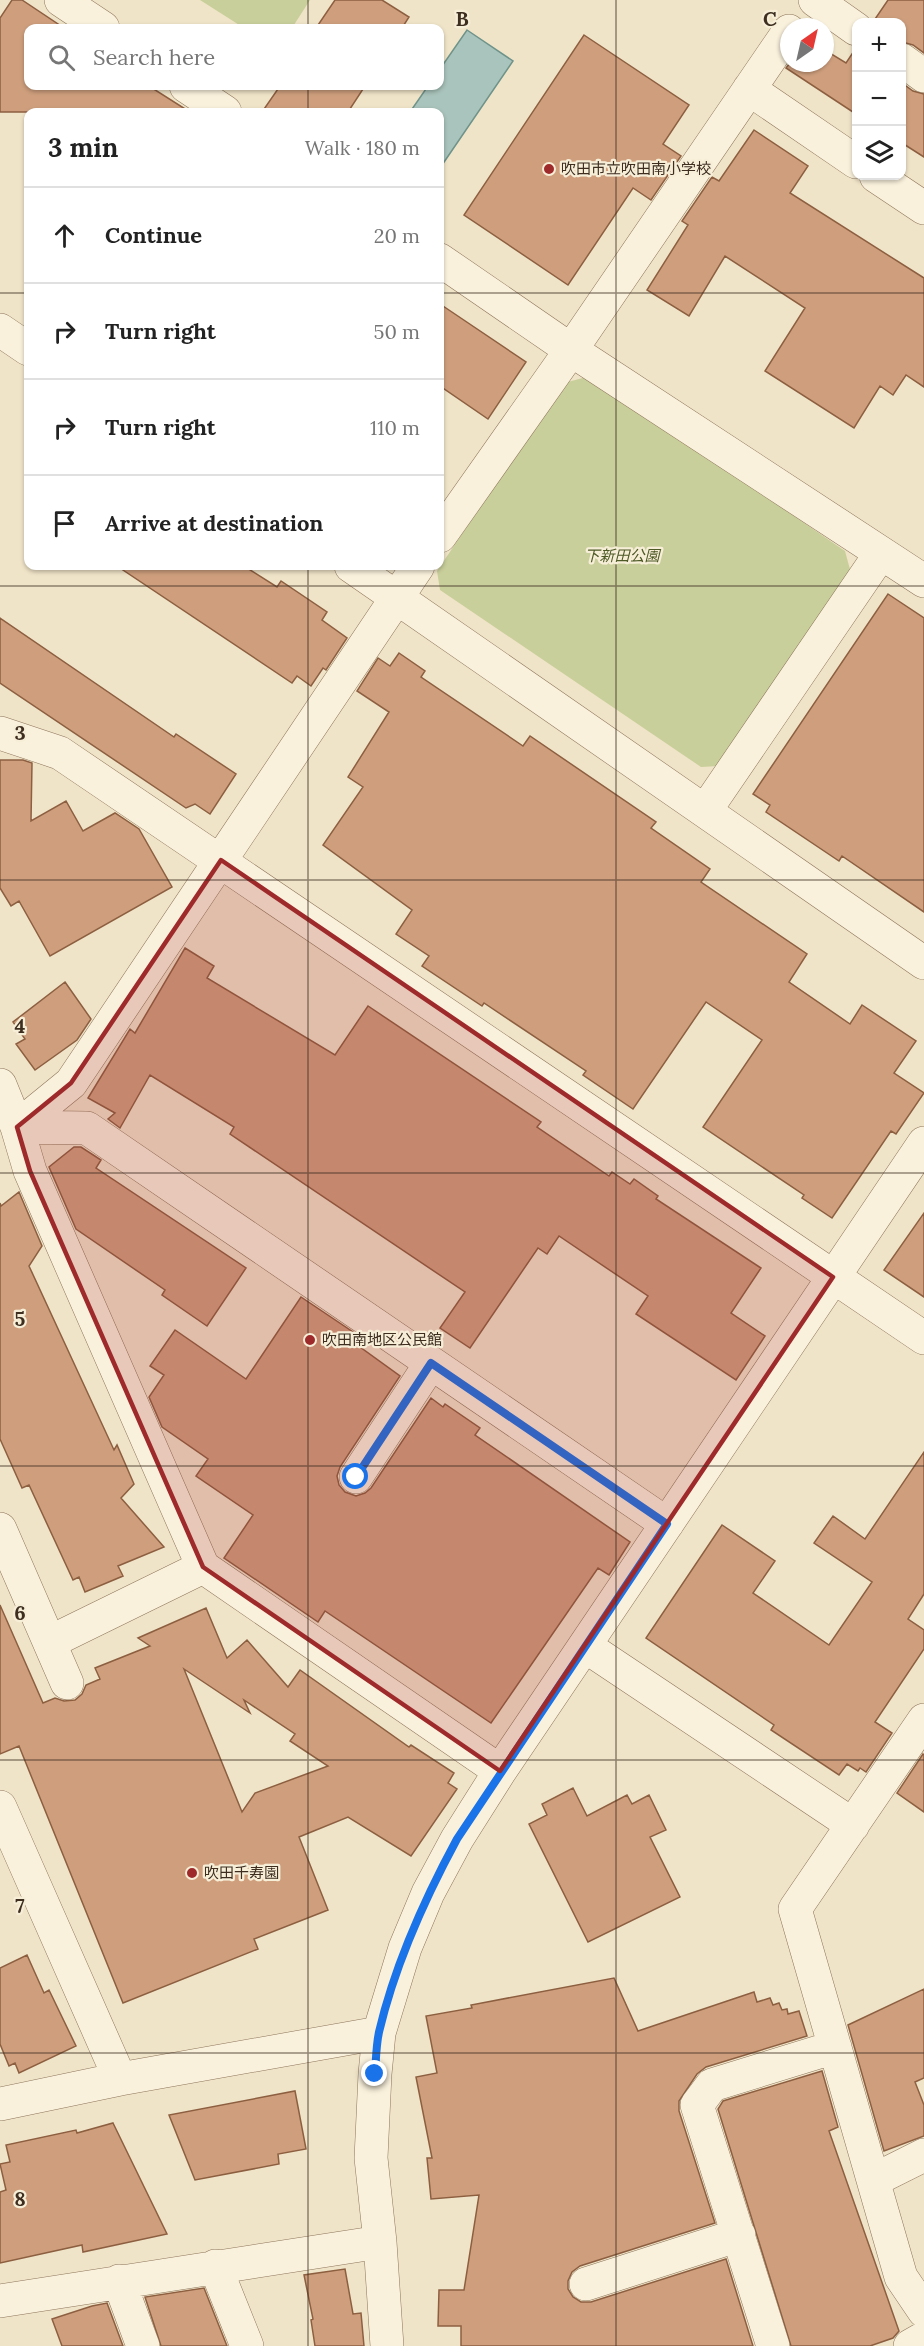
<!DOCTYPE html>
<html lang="en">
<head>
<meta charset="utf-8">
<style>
	:root { --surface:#fff; --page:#f2f2f2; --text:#222; --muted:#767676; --line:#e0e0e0 }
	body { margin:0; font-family:Lora,"Noto Sans JP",serif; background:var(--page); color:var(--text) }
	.controls { position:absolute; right:18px; top:18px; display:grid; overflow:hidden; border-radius:12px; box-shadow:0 2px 4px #0004 }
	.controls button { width:54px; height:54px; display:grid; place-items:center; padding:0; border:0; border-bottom:2px solid var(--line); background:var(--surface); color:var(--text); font:30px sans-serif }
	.compass { position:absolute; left:780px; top:18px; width:54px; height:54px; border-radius:50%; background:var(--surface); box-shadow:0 2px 4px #0004; rotate:34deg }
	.stop { position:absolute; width:18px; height:18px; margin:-14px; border:4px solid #1a73e8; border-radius:50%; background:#fff }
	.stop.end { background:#1a73e8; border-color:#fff; box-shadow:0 2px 6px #0008 }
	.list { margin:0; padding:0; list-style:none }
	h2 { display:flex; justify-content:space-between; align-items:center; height:78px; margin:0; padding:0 24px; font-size:26px }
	h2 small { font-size:20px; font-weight:400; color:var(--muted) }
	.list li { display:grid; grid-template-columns:39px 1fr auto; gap:18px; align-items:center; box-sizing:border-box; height:96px; padding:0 24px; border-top:2px solid var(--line) }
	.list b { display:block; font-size:22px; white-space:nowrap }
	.list em { font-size:20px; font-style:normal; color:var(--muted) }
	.icon { flex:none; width:33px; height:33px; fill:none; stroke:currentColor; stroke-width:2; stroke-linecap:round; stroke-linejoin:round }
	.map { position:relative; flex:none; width:924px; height:2346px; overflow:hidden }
	.search { position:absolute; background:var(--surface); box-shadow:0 2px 4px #0004; left:24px; top:24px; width:420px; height:66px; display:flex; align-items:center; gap:15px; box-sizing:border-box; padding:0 21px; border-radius:12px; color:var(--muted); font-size:22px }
	.panel { position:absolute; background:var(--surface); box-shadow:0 2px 4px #0004; left:24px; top:108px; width:420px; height:462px; border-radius:12px }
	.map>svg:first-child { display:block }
</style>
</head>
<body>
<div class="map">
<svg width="924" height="2346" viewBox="0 0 924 2346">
	<rect width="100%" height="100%" fill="#f0e4c8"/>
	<path fill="#c9cf9b" d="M200 0H310L292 28H244Z
		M590 376 845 551 851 573 719 766 701 767 440 590 437 571 564 383Z"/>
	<path fill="#a9c4bc" stroke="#6f938a" stroke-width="1.5" d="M467 30 513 61 440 168V112H410L428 86H440V69Z"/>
	<path fill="#cf9f7d" stroke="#8d5f41" stroke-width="1.5" fill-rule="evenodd" d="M12 0H22L64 28H28V86H149L190 112H0V18Z
		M335 0H382L409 17 402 28H316Z
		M888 0H924V53L913 45 902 42V22H873Z
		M584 35 689 105 663 144 681 156 651 200 633 188 568 285 464 215Z
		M856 48V114L786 68 790 63H825V50L846 63Z
		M902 83 913 91 924 94V157L902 143Z
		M280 86H365L348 112H262Z
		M754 130 808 166 790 193 924 278V387L906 375 893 395 880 386 854 428 765 371 805 308 725 256 689 316 647 290 688 225 682 221 712 177 719 181Z
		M440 304 526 362 488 419 440 386Z
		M117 566H244L277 587 281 581 327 612 322 620 347 638 326 670 323 668 311 686 297 676 292 683Z
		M888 594 924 618V912L842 856 839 861 766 812 770 805 753 794Z
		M0 618 174 737 176 734 236 774 210 814 195 804 186 808 0 683Z
		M399 653 425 671 421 677 523 746 530 736 656 822 651 828 710 869 701 882 807 954 789 982 850 1024 862 1005 916 1041 894 1073 924 1093 896 1134 891 1131 832 1218 802 1198 804 1195 703 1127 762 1040 706 1002 633 1109 583 1075 586 1071 484 1003 482 1006 422 966 429 956 396 934 412 910 323 845 363 787 348 777 389 712 357 691 378 658 390 666Z
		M0 760H23L32 763 31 821 66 801 83 831 115 813 139 829 172 887 50 956 19 901 11 906 0 888Z
		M185 948 214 966 207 978 335 1055 368 1006 541 1122 537 1127 609 1176 612 1172 630 1184 634 1179 658 1196 656 1199 761 1268 731 1313 765 1336 736 1380 636 1314 648 1296 559 1236 547 1254 538 1248 470 1348 440 1328 465 1292 230 1134 234 1127 150 1075 120 1128 108 1119 115 1113 88 1098 130 1029 135 1033Z
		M65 982 91 1019 77 1040 35 1070 16 1044 25 1039 13 1022Z
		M74 1147H81L101 1160 96 1168 246 1268 207 1326 162 1295 165 1290 76 1229 49 1167Z
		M19 1192 42 1246 29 1266 114 1450 117 1445 134 1484 121 1498 164 1547 118 1566 123 1576 85 1592 79 1577 73 1580 29 1485 22 1488 0 1439V1203L1 1206Z
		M924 1213V1297L884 1270Z
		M301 1297 353 1332 349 1339 400 1376 340 1467 337 1476 339 1485 345 1492 356 1496 365 1493 371 1488 431 1398 443 1407 445 1404 480 1428 475 1435 630 1542 609 1575 598 1568 491 1723 325 1611 318 1622 224 1558 253 1515 196 1476 208 1459 162 1427 149 1397 164 1375 150 1366 175 1330 246 1379Z
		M924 1452V1594L908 1619 924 1630V1649L875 1722 892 1733 866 1772 860 1768 858 1771 847 1764 839 1775 771 1730 774 1725 646 1638 722 1525 775 1561 753 1593 829 1645 872 1582 814 1543 833 1516 865 1539Z
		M0 1605 43 1703 55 1698 64 1701 75 1700 82 1694 86 1685 100 1679 95 1668 150 1646 138 1638 206 1608 227 1658 247 1640 288 1687 300 1670 409 1747 411 1745 454 1773 448 1783 457 1789 411 1856 348 1817 299 1837 328 1910 254 1939 258 1949 123 2003 19 1746 0 1754ZM184 1669 250 1713 244 1700 295 1734 290 1741 328 1766 255 1793 242 1812Z
		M923 1754 924 1755V1812L897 1793Z
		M573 1788 587 1816 627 1795 632 1804 649 1795 666 1830 650 1837 680 1897 588 1942 529 1824 547 1815 542 1804Z
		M27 1955 44 1993 49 1990 76 2046 19 2073 15 2063 9 2066 0 2044V1968Z
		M614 1978 638 2031 754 1992 757 2002 770 1998 773 2005 779 2003 782 2010 787 2009 788 2014 799 2011 807 2036 706 2067 697 2074 679 2101V2111L715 2223 580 2266 572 2272 568 2281V2289L573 2297 581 2302H591L726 2259 753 2346H461V2326H438L439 2290H464L479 2195 431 2199 427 2158H432L416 2077 437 2073 426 2016 472 2008 471 2005Z
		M924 1989V2078L915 2082 924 2105V2136L884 2151 848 2025Z
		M822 2071 838 2127 829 2131 899 2331 893 2338 870 2346H791L718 2109 723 2101Z
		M295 2091 306 2149 278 2154 279 2164 195 2180 169 2115Z
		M113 2123 167 2234 83 2252 82 2245 0 2263V2192L6 2190 0 2164 10 2162 6 2145 76 2130 77 2133Z
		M345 2269 353 2314 361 2313 364 2346H315L311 2320 313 2319 304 2275Z
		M204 2288 227 2346H161L145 2297Z
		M107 2303 123 2346H62L52 2319 92 2306Z"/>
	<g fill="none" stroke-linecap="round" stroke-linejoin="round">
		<defs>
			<path id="minor" d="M61 0 103 28
				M815 0 856 29
				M902 60 924 76
				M186 86 225 112
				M749 89 856 162
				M876 176 924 208
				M440 260 571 350 924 581
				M0 330 28 349
				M440 536 571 350 789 31
				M351 566 924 963
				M0 733 60 753 924 1338
				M705 811 881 553
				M0 1085 17 1127 30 1171 203 1567 500 1771
				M17 1127 87 1128 667 1524
				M17 1127 71 1083 418 566
				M356 1477 431 1363
				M0 1529 67 1683
				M50 1642 203 1567
				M585 1646 853 1825
				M924 1720 795 1909 901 2277 924 2311
				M0 1807 120 2079
				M0 2104 120 2079 379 2033
				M874 2180 924 2155
				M215 2266 247 2346
				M119 2281 143 2346
				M586 2284 739 2235
				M0 2301 380 2242
				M387 2346 380 2242 371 2158 375 2074 379 2033 405 1948 428 1893 457 1839 500 1771 924 1143
				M773 2346 697 2105 712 2085 835 2047
				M910 2346 924 2338"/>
		</defs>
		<use href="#minor" stroke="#8d765c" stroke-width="34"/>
		<use href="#minor" stroke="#faf1dc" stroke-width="33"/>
	</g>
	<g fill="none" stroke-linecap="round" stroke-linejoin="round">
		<path stroke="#1a73e8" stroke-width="8" d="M356 1477 431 1363 667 1524 457 1839C424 1900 395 1964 379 2032 376 2046 376 2060 375 2074"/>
	</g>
	<path fill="#9e2a2b" fill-opacity="0.2" stroke="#9e2a2b" stroke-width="4.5" stroke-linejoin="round" d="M221 860 833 1277 500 1771 203 1567 30 1171 17 1127 71 1083Z"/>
	<path fill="none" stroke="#3d2e20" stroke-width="1.5" stroke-opacity="0.55" d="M308 0V28M616 0V2346M308 86V112M0 293H28M440 293H924M308 566V2346M0 586H924M0 880H924M0 1173H924M0 1466H924M0 1760H924M0 2053H924"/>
	<g fill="#9e2a2b" stroke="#f7eed8" stroke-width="2">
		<circle cx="549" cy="169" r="6"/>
		<circle cx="310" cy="1340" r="6"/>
		<circle cx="192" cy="1873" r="6"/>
	</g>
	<g text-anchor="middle" stroke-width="4.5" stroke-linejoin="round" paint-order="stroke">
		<g font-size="15" fill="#3d2e20" stroke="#f7eed8" text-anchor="start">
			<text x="561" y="174">吹田市立吹田南小学校</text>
			<text x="322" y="1345">吹田南地区公民館</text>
			<text x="204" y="1878">吹田千寿園</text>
		</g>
		<g font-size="15" font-style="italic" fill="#4d5a26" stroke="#f7eed8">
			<text x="622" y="561">下新田公園</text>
		</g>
	</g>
	<g font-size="20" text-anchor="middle" font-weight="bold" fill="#3d2e20" stroke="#f7eed8" stroke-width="4.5" stroke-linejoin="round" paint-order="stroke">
		<text x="462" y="26">B</text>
		<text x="770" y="26">C</text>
		<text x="20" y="740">3</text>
		<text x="20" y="1033">4</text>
		<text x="20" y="1326">5</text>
		<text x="20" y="1620">6</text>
		<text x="20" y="1913">7</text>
		<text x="20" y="2206">8</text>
	</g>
</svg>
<div class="controls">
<button>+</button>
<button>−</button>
<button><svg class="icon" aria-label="layers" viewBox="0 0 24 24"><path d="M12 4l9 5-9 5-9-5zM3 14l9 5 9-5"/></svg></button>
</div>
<svg class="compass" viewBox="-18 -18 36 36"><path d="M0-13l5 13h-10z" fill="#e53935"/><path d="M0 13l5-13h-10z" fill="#767676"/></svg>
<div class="stop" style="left:356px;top:1477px"></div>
<div class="stop end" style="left:375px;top:2074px"></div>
<div class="search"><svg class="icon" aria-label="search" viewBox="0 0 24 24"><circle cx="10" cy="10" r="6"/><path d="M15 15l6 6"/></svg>Search here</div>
<section class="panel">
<h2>3 min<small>Walk · 180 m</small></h2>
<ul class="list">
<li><svg class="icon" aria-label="ahead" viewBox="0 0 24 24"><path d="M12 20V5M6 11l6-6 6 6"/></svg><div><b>Continue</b></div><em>20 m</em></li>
<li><svg class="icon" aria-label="right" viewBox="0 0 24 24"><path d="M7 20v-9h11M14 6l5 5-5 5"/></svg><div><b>Turn right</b></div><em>50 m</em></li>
<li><svg class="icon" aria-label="right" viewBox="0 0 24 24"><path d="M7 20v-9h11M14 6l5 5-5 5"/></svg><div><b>Turn right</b></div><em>110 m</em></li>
<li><svg class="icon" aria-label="arrive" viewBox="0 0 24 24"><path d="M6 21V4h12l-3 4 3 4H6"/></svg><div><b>Arrive at destination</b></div></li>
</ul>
</section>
</div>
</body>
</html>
